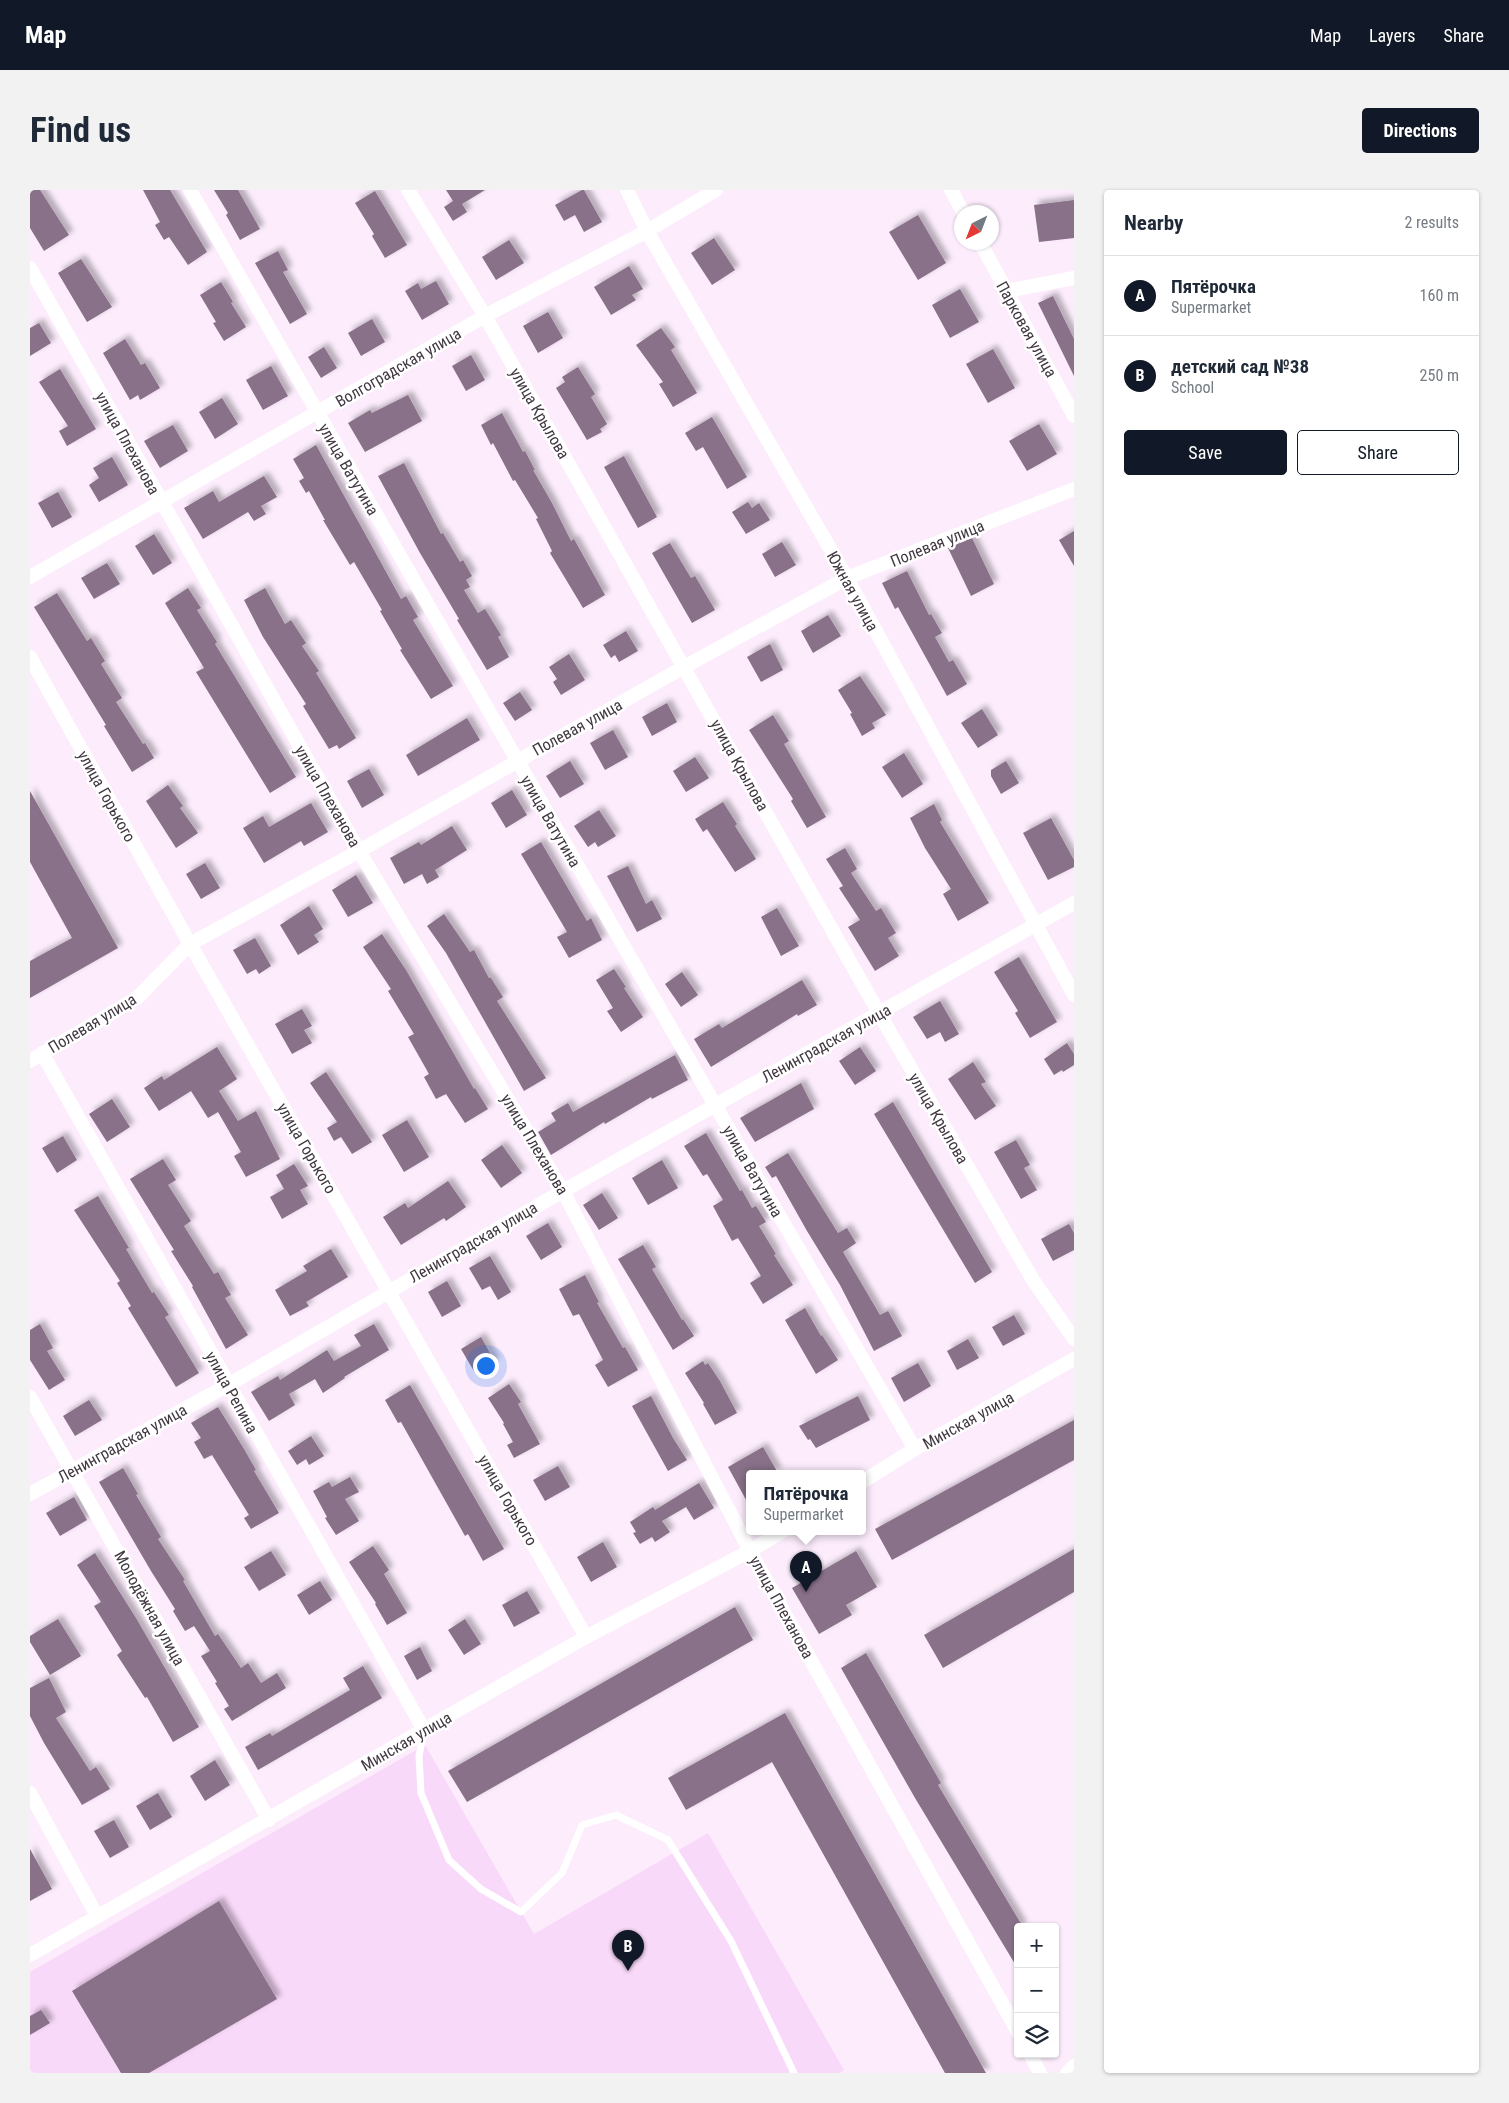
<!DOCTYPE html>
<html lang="en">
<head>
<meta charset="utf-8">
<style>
	:root { --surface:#fff; --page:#f2f2f3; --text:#1f2937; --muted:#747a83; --line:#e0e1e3; --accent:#111827 }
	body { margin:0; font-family:"Roboto Condensed",sans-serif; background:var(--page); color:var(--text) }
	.controls { position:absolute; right:15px; bottom:15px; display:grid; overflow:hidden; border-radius:5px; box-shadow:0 1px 4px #0004 }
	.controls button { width:45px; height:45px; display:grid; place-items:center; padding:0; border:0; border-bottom:1px solid var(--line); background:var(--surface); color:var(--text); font:25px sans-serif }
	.compass { position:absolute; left:924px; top:15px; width:45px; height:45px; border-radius:50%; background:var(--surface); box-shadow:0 1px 4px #0004; rotate:222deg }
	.you { position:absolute; left:455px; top:1175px; width:18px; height:18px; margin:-12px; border:4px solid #fff; border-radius:50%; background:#1a73e8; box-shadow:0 0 0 8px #1a73e833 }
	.badge { display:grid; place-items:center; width:32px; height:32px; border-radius:50%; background:var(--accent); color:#fff; font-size:16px; font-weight:700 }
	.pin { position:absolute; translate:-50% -41px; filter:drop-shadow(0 1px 2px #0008) }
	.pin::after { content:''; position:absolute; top:26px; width:18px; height:15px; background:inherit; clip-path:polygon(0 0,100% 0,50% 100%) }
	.popup { position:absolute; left:716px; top:1280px; width:120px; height:65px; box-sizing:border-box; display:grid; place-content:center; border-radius:5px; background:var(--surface); filter:drop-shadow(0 1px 4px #0005); font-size:16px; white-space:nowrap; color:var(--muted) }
	.popup b { font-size:19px; color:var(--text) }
	.popup::after { content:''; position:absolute; left:50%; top:100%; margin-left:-10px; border:10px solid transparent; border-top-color:var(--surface) }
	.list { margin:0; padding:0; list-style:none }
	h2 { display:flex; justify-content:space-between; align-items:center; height:65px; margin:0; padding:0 20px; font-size:21px }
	h2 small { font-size:16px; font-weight:400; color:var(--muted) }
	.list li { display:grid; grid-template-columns:32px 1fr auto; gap:15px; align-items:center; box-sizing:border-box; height:80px; padding:0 20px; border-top:1px solid var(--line) }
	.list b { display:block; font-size:19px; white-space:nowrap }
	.list p { margin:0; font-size:16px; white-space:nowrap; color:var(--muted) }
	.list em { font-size:16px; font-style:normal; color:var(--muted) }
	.actions { display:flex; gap:10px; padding:15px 20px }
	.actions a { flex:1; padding:11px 0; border:1px solid var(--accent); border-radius:5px; text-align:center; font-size:18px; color:var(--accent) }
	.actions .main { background:var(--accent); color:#fff }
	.icon { flex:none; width:28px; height:28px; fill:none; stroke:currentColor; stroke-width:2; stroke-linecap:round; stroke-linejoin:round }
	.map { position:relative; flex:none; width:1044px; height:1883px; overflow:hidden; border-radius:5px }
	header { display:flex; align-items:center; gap:30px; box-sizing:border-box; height:70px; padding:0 25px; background:var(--accent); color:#fff }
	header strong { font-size:24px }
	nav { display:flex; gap:28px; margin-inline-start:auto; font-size:18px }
	.intro { display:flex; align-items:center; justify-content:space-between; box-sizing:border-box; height:120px; padding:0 30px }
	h1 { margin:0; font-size:35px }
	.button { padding:12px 22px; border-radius:5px; background:var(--accent); color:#fff; font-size:18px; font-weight:700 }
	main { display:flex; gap:30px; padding:0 30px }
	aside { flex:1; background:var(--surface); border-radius:5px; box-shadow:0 1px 4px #0004 }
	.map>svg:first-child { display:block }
</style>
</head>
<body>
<header>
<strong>Map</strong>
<nav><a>Map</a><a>Layers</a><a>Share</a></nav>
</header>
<div class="intro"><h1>Find us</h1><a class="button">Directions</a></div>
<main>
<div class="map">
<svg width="1044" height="1883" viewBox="0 0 1044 1883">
	<defs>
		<filter id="shadow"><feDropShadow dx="4.5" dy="-4.5" stdDeviation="2.5" flood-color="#0004"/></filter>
	</defs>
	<rect width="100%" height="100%" fill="#fcecfc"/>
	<path fill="#f9d9f9" d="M395 1555 504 1744 678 1643 814 1880 810 1883H0V1782Z"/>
	<path fill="#897189" filter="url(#shadow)" d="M0 0H10L39 45 14 61 0 38Z
		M113 0H140L177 62 158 75 139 47 134 50 125 35 130 32Z
		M184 0H208L230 39 210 50 196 25 198 23Z
		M416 0H455L432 14 437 22 423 31 414 17 423 11Z
		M552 0H554L572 32 554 42 545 25 534 31 525 15Z
		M345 1 377 55 355 68 342 46 344 44 325 13Z
		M1044 10V48L1009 52 1004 15Z
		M888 25 916 73 888 90 859 42Z
		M684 48 705 80 682 95 661 63Z
		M479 50 494 73 466 90 452 67Z
		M248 61 258 80 253 82 277 124 260 134 225 73Z
		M51 69 82 117 57 132 28 83Z
		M599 76 613 99 602 105 606 110 581 125 564 97Z
		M406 91 419 114 392 130 375 101 388 93 391 99Z
		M191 92 203 112 201 113 216 137 194 151 183 133 186 132 170 105Z
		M930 99 949 132 920 148 902 115Z
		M1023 106 1044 149V186L1008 113Z
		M518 122 533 148 508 163 493 136Z
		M342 129 355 152 331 166 318 143Z
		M9 133 21 153 0 166V138Z
		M631 138 645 157 641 160 667 203 643 217 629 194 633 192 606 155Z
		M95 149 111 175 115 173 130 198 110 210 108 205 100 210 73 163Z
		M294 157 307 178 291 188 278 167Z
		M963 159 985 198 958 213 936 174Z
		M441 165 455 190 436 201 422 176Z
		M241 176 258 206 233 220 216 190Z
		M548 177 565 204 561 207 577 234 570 239 572 242 557 250 526 198 535 192 532 187Z
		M30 179 66 239 37 256 29 241 38 236 9 192Z
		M378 205 392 231 335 262 318 233 340 220 342 223Z
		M192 208 208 234 185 249 169 222Z
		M472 223 493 262 495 261 505 280H503L522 313 541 351 544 349 575 405 553 418 520 363 522 361 506 329 508 328 485 290 483 291 463 253 461 255 451 235Z
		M682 227 717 287 697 299 673 257 666 261 655 243Z
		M1009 234 1027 264 997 281 979 251Z
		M143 235 158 261 130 278 114 251Z
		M286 255 371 409 376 406 388 427 383 430 423 496 401 509 370 460 372 459 350 421 352 420 324 372 320 375 293 330H295L279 301 276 303 269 291 274 288 263 269Z
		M594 266 627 327 608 338 574 277Z
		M82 267 98 295 69 312 59 295 69 288 63 278Z
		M374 273 411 344 413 343 430 372 433 370 442 386 436 390 440 397 434 400 448 423 455 419 471 445 468 447 479 467 457 480 427 430 429 429 390 363 348 286Z
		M234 286 247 307 231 316 236 324 224 331 218 322 173 349 154 318 183 301 189 312Z
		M28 302 42 327 22 338 8 313Z
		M718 312 722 318 729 313 740 330 716 344 702 322Z
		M1044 341V376L1029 350Z
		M124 344 142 373 123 385 105 356Z
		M942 348 964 394 941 406 918 358Z
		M752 352 766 375 745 387 732 364Z
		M640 353 661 388 665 386 685 420 662 433 622 363Z
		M77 373 90 394 64 409 51 388Z
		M877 381 899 425 901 424 912 443 905 447 919 472 923 470 937 494 917 506 868 417 865 419 852 393Z
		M158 398 171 418 167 420 187 452 185 454 266 587 240 603 166 482 174 478 135 413Z
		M235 398 255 434 261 430 276 453 272 456 289 481 286 483 326 548 309 559 307 555 299 559 273 516 276 514 233 447 214 410Z
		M27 403 57 451 61 448 75 471 71 474 92 508 86 512 113 554 115 553 124 568 102 582 74 536 76 535 4 417Z
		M798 425 811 446 783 463 771 441Z
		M596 441 608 461 589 472 585 465 581 468 573 455Z
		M740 454 753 480 731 492 717 467Z
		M539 464 555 490 531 505 523 492 527 489 519 477Z
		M830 486 856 525 842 533 845 538 832 546 820 524 822 523 808 500Z
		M490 502 502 520 485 531 473 513Z
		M637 513 647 532 622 546 612 527Z
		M952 519 968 545 948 558 931 533Z
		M743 525 759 551 754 554 796 627 777 638 761 611 763 609 719 540Z
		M437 528 450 550 388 586 376 565Z
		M583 540 598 567 575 580 560 553Z
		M874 563 893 594 872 608 852 577Z
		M665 567 679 588 656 602 643 581Z
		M540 571 554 594 530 608 516 586Z
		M976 571 989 593 971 604 961 586V580Z
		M339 579 354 605 332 618 317 591Z
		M138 595 153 616 150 618 168 643 146 658 116 611Z
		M482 600 497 625 476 638 461 613Z
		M0 601 88 758 0 808V771L42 748 0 672Z
		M693 612 707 634 705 636 726 669 705 682 677 639 673 642 665 629Z
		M281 613 298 642 274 656 271 651 234 673 213 638 233 626 239 637Z
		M904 614 912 630 910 632 959 713 928 731 913 704 921 699 895 658 880 628Z
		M569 620 586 646 568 657 565 652 558 657 544 636Z
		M1021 628 1044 670V677L1018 690 993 643Z
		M422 636 437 660 405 680 409 687 397 694 392 684 374 694 360 668 389 652 391 655Z
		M511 652 557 731 561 728 572 750 539 768 527 747 537 742 491 664Z
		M815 658 827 679 821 683 846 721 851 718 866 743 858 748 869 766 845 781 818 737 830 730 809 698 813 696 796 669Z
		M175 673 190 698 171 709 156 684Z
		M598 676 616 714 622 710 632 729 607 742 577 686Z
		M326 685 343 713 318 727 302 700Z
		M279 716 293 739 284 745 289 752 268 765 250 735Z
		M747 718 769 756 751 766 731 727Z
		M414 724 440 762 444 760 459 788H461L473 807 467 811 516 888 494 901 416 763 397 736Z
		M352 744 376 780 444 899 445 898 458 919 435 933 416 904 406 909 394 887 399 884 378 847 384 844 358 801 361 799 333 757Z
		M225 748 241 776 229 784 226 779 217 784 203 760Z
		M989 767 1027 832 1000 848 985 823 988 821 964 782Z
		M584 779 596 797 594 798 613 827 591 842 577 821 583 818 566 790Z
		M652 782 668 805 651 817 635 794Z
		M772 790 787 815 768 826 767 824 681 877 664 849 689 834 692 838Z
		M910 811 929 844 915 852 910 842 897 849 883 827Z
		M272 819 282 836 274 840 282 853 262 864 245 834Z
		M1037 853 1044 864V875L1033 882 1032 880 1024 885 1014 869Z
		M187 857 207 889 189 901 208 931 226 921 250 969 216 987 204 966 211 962 188 922 178 928 161 901 129 921 114 898 132 886 134 890Z
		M830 857 846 881 825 895 809 871Z
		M645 865 658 890 622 909 621 907 575 934 574 932 521 965 508 942 526 931 521 923 538 913 543 922Z
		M943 872 956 892 951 894 966 916 945 930 918 889Z
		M296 882 342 952 322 964 311 947 304 951 297 938 307 932 280 893Z
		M771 893 784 919 725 952 710 928Z
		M82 909 100 937 77 952 59 924Z
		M863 912 962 1082 945 1093 844 924Z
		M377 930 399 967 374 982 352 945Z
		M676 943 710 1001 712 1000 722 1018 726 1016 736 1032 729 1036 746 1064 744 1065 763 1095 733 1114 720 1093 731 1086 708 1048 702 1051 683 1016 693 1010 677 984 673 986 654 956Z
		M33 946 47 970 27 983 12 958Z
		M986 950 1000 975 994 978 1007 1000 991 1009 964 962Z
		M472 955 492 983 471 998 451 970Z
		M758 963 808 1043 817 1038 826 1053 813 1062 850 1125 858 1121 872 1146 844 1161 810 1095 777 1041 746 986 742 988 735 977Z
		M133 969 146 990 138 995 161 1031 154 1036 184 1084 188 1082 201 1105 195 1108 218 1145 196 1159 162 1097 163 1096 141 1061 144 1060 100 989Z
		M632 970 648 998 618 1015 602 988Z
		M264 974 278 996 270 1000 278 1014 252 1029 240 1007 254 999 246 985Z
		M418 991 436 1017 416 1031 414 1028 371 1055 353 1027 375 1013 378 1018Z
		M572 1003 588 1028 569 1040 553 1015Z
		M68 1006 99 1058 96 1059 122 1103 124 1102 139 1125 135 1127 169 1183 146 1197 98 1118 101 1116 87 1093 90 1091 44 1020Z
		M518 1033 532 1057 511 1070 496 1046Z
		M1039 1034 1044 1043V1060L1023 1071 1011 1049Z
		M613 1055 626 1077 622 1079 652 1130 653 1129 664 1146 643 1160 588 1069Z
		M301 1059 318 1087 276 1112 279 1116 260 1126 245 1100 277 1081 273 1076Z
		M460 1066 481 1102 468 1110 460 1096 452 1100 439 1078Z
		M555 1085 569 1112 567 1113 593 1158 595 1157 608 1180 578 1197 565 1175 573 1170 549 1124 543 1126 529 1099Z
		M417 1091 431 1116 412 1127 398 1102Z
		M775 1118 791 1146 792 1145 808 1170 786 1184 755 1130Z
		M984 1125 995 1144 973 1156 962 1137Z
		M10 1134 23 1158 17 1161 35 1190 19 1200 0 1170V1140Z
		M344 1134 359 1160 314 1187 315 1188 293 1203 285 1189 259 1204 265 1215 239 1231 221 1202 248 1186 250 1190 297 1160 304 1171 331 1156 324 1145Z
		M451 1147 465 1172 445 1183 431 1159Z
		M938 1149 949 1168 927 1180 917 1161Z
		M673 1171 675 1175 678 1173 690 1191 707 1223 685 1235 673 1214 674 1213 655 1183Z
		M888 1173 901 1196 874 1212 861 1188Z
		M479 1194 491 1212 488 1214 510 1254 484 1268 477 1255 483 1252 473 1234 474 1233 458 1208Z
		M380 1195 474 1359 453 1371 438 1344 435 1346 371 1232 368 1233 355 1210Z
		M621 1206 643 1248 657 1270 638 1281 602 1216Z
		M828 1206 840 1230 786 1258 780 1249 778 1250 769 1236Z
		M59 1210 72 1230 45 1246 33 1226Z
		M188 1217 214 1259 226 1280 224 1281 249 1323 221 1339 214 1328 219 1325 182 1265 174 1269 164 1252 171 1248 161 1233Z
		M1044 1230V1270L862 1370 845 1339Z
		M281 1246 294 1266 279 1275 276 1269 267 1275 258 1261Z
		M733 1257 748 1283H720V1317L698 1277Z
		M528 1276 540 1297 515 1311 503 1290Z
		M93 1278 108 1304 106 1305 131 1347 128 1349 155 1390 153 1391 185 1446 188 1444 211 1478 218 1473 231 1493 247 1483 256 1498 202 1531 194 1519 199 1516 185 1493 187 1492 171 1466 180 1461 164 1436 155 1441 143 1421 145 1419 121 1381 69 1292Z
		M320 1287 329 1302 315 1309 329 1331 306 1345 295 1328 297 1327 283 1301 299 1292 302 1297Z
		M669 1293 684 1318 664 1330 656 1317 632 1331 640 1342 625 1352 622 1347 610 1354 603 1343 606 1342 600 1332 623 1317 625 1320Z
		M44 1307 57 1330 30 1346 16 1323Z
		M573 1352 587 1377 561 1392 547 1367Z
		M343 1356 359 1380 354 1384 377 1423 357 1435 345 1414 346 1413 319 1372Z
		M1044 1359V1402L913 1478 894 1445Z
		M241 1361 256 1385 229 1401 214 1377Z
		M826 1361 847 1397 816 1415 822 1425 789 1444 762 1398Z
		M65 1363 106 1428 169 1537 143 1552 117 1507 115 1508 87 1465 92 1461 64 1416 71 1412 47 1375Z
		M290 1391 302 1410 279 1425 267 1405Z
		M497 1401 510 1423 484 1437 472 1415Z
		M705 1417 723 1450 437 1612 418 1581Z
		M28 1429 51 1466 20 1485 0 1452V1446Z
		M435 1429 451 1454 434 1465 418 1440Z
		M390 1457 402 1481 387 1490 374 1466Z
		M836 1463 911 1593 908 1595 993 1737H988V1779L885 1608 811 1478Z
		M333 1476 352 1508 228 1580 215 1557 240 1543 242 1546 320 1500 313 1488Z
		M19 1488 36 1522 26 1528 60 1581 66 1577 80 1599 52 1615 14 1553 0 1526V1498Z
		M755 1523 956 1883H915L742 1572 656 1620 638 1588Z
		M185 1570 200 1595 175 1611 160 1586Z
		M128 1603 142 1627 120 1640 106 1616Z
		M84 1630 99 1657 80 1668 64 1641Z
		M0 1659 22 1699 0 1711Z
		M189 1711 247 1809 119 1883H91L42 1801Z
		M11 1820 20 1833 0 1845V1826Z"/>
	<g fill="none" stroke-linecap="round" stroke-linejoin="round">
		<path stroke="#fff" stroke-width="7" d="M394 1541 389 1566 391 1603 419 1670 451 1699 491 1722 532 1683 552 1635 586 1625 638 1650 701 1751 764 1883"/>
		<path stroke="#fff" stroke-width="14" d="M160 0 685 915 885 1259
			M378 0 455 126 849 823 1003 1090 1044 1149
			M597 0 617 41 817 388 1044 805
			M921 0 933 22
			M950 52 1044 226
			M0 78 329 661 533 1001 720 1361 988 1842
			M976 101 1044 88
			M0 387 455 126 617 41 686 0
			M0 467 160 754 556 1447
			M12 863 394 1540
			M0 871 107 808 160 754 329 661 654 477 817 388 1044 299
			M0 1207 239 1630
			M832 1292 885 1259 1044 1169
			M0 1304 198 1195 533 1001 1044 713
			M0 1603 67 1726
			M0 1765 556 1447 720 1361 753 1341
			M1000 1864 1010 1883
			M1037 1883 1044 1876"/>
	</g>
	<g text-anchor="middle" stroke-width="5" stroke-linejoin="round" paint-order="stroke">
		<g font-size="16" fill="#413741" stroke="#fff">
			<text transform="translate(997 139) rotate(61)" y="6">Парковая улица</text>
			<text transform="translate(368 177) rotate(-30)" y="6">Волгоградская улица</text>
			<text transform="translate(510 223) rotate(60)" y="6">улица Крылова</text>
			<text transform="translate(98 253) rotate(61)" y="6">улица Плеханова</text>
			<text transform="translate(319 279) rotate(60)" y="6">улица Ватутина</text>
			<text transform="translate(907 353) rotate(-22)" y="6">Полевая улица</text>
			<text transform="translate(823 401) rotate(61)" y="6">Южная улица</text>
			<text transform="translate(547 537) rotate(-29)" y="6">Полевая улица</text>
			<text transform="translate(710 575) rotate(61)" y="6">улица Крылова</text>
			<text transform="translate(77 606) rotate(61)" y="6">улица Горького</text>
			<text transform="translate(298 606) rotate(60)" y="6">улица Плеханова</text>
			<text transform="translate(521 631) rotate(60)" y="6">улица Ватутина</text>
			<text transform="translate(62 833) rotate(-31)" y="6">Полевая улица</text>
			<text transform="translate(796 853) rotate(-29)" y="6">Ленинградская улица</text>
			<text transform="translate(909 928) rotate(60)" y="6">улица Крылова</text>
			<text transform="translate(505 954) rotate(59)" y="6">улица Плеханова</text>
			<text transform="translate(277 958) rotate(60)" y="6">улица Горького</text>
			<text transform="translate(723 981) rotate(60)" y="6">улица Ватутина</text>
			<text transform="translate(443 1052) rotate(-30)" y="6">Ленинградская улица</text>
			<text transform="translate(202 1202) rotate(61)" y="6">улица Репина</text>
			<text transform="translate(938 1230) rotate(-29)" y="6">Минская улица</text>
			<text transform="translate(92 1253) rotate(-29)" y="6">Ленинградская улица</text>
			<text transform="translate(478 1310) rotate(60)" y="6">улица Горького</text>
			<text transform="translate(752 1417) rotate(61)" y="6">улица Плеханова</text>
			<text transform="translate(120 1418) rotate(61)" y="6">Молодёжная улица</text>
			<text transform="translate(376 1551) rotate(-30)" y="6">Минская улица</text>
		</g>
	</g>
</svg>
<div class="controls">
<button>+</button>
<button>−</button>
<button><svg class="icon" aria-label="layers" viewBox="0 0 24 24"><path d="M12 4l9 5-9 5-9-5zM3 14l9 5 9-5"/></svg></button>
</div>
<svg class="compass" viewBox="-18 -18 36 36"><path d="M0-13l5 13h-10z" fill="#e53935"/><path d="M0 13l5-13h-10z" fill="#747a83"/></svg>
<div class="you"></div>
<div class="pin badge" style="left:776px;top:1402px">A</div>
<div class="popup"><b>Пятёрочка</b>Supermarket</div>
<div class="pin badge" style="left:598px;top:1781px">B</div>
</div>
<aside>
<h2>Nearby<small>2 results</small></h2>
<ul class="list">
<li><span class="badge">A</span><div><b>Пятёрочка</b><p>Supermarket</p></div><em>160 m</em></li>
<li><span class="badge">B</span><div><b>детский сад №38</b><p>School</p></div><em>250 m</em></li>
</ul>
<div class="actions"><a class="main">Save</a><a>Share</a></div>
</aside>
</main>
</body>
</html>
